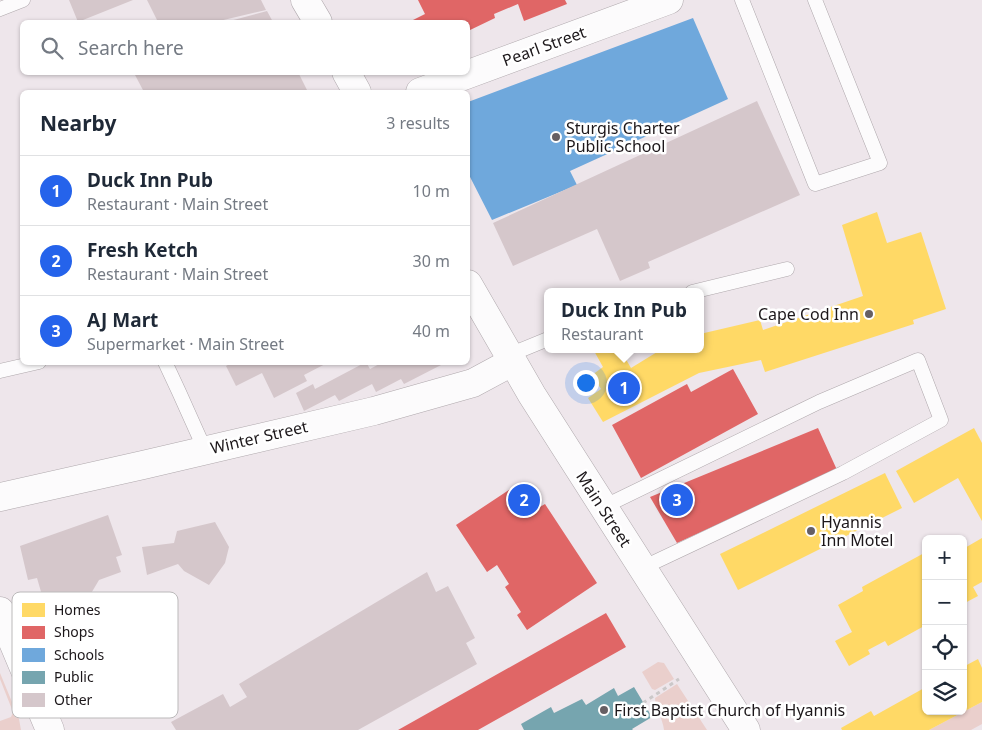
<!DOCTYPE html>
<html lang="en">
<head>
<meta charset="utf-8">
<style>
	:root { --surface:#fff; --page:#f6f6f7; --text:#1f2937; --muted:#747a83; --line:#e0e1e3; --accent:#2563eb }
	body { margin:0; font-family:"Noto Sans",sans-serif; background:var(--page); color:var(--text) }
	.controls { position:absolute; right:15px; bottom:15px; display:grid; overflow:hidden; border-radius:8px; box-shadow:0 1px 4px #0004 }
	.controls button { width:45px; height:45px; display:grid; place-items:center; padding:0; border:0; border-bottom:1px solid var(--line); background:var(--surface); color:var(--text); font:25px sans-serif }
	.you { position:absolute; left:585px; top:382px; width:18px; height:18px; margin:-12px; border:4px solid #fff; border-radius:50%; background:#1a73e8; box-shadow:0 0 0 8px #1a73e833 }
	.badge { display:grid; place-items:center; width:32px; height:32px; border-radius:50%; background:var(--accent); color:#fff; font-size:16px; font-weight:700 }
	.pin { position:absolute; translate:-50% -50%; border:2px solid #fff; box-shadow:0 1px 5px #0006 }
	.popup { position:absolute; left:544px; top:288px; width:160px; height:65px; box-sizing:border-box; display:grid; place-content:center; border-radius:8px; background:var(--surface); filter:drop-shadow(0 1px 4px #0005); font-size:16px; white-space:nowrap; color:var(--muted) }
	.popup b { font-size:19px; color:var(--text) }
	.popup::after { content:''; position:absolute; left:50%; top:100%; margin-left:-10px; border:10px solid transparent; border-top-color:var(--surface) }
	.list { margin:0; padding:0; list-style:none }
	h2 { display:flex; justify-content:space-between; align-items:center; height:65px; margin:0; padding:0 20px; font-size:21px }
	h2 small { font-size:16px; font-weight:400; color:var(--muted) }
	.list li { display:grid; grid-template-columns:32px 1fr auto; gap:15px; align-items:center; box-sizing:border-box; height:70px; padding:0 20px; border-top:1px solid var(--line) }
	.list b { display:block; font-size:19px; white-space:nowrap }
	.list p { margin:0; font-size:16px; white-space:nowrap; color:var(--muted) }
	.list em { font-size:16px; font-style:normal; color:var(--muted) }
	.icon { flex:none; width:28px; height:28px; fill:none; stroke:currentColor; stroke-width:2; stroke-linecap:round; stroke-linejoin:round }
	.map { position:relative; flex:none; width:982px; height:730px; overflow:hidden }
	.search { position:absolute; background:var(--surface); box-shadow:0 1px 4px #0004; left:20px; top:20px; width:450px; height:55px; display:flex; align-items:center; gap:12px; box-sizing:border-box; padding:0 18px; border-radius:8px; color:var(--muted); font-size:19px }
	.panel { position:absolute; background:var(--surface); box-shadow:0 1px 4px #0004; left:20px; top:90px; width:450px; height:275px; border-radius:8px }
	.map>svg:first-child { display:block }
</style>
</head>
<body>
<div class="map">
<svg width="982" height="730" viewBox="0 0 982 730">
	<rect width="100%" height="100%" fill="#eee6eb"/>
	<path fill="#eacfcc" d="M658 662 664 663 674 679 655 690 652 689 642 672Z
		M0 673 19 719 21 730H0V721L11 717 13 712 0 679Z
		M677 684 707 730H664C663 719 655 707 655 698Z
		M982 702V724L971 730H929Z"/>
	<path fill="#ffd966" d="M877 212 887 243 921 232 946 309 913 320 914 324 765 372 761 360 699 373 603 422 588 398 601 389 592 375 603 367 593 349H620L631 368 662 349H700V334L760 320 763 330 863 296 842 225Z
		M974 428 982 443V521L958 478 914 503 896 471Z
		M885 473 902 508 738 590 720 554Z
		M982 538V582L973 587 978 596 963 604V549Z
		M926 552V625L888 646 885 641 868 650 870 654 849 666 835 641 852 632 838 605 863 591 862 587Z
		M978 659 982 668V702L929 730H842L841 728 871 711 874 716 926 687V711H963V667Z"/>
	<path fill="#e06666" d="M418 0H565L567 4 524 21 518 4 494 14 495 18 468 31V22H409L425 14Z
		M733 369 758 414 641 478 612 425 687 384 691 392Z
		M818 428 837 470 677 543 650 497Z
		M521 482 538 508 545 504 597 583 527 630 517 615 521 612 505 587 509 584 497 565 487 572 456 525Z
		M606 613 626 647 478 730H398Z"/>
	<path fill="#6fa8dc" d="M693 18 728 99 570 171 577 185 492 220 468 173V102Z"/>
	<path fill="#76a5af" d="M634 687 652 717 632 729 633 730H524L521 724 551 707 554 713 582 699 586 705 614 688 618 696Z"/>
	<path fill="#d5c7cb" d="M69 0H133L78 22Z
		M147 0H261L266 10 215 22H158Z
		M267 11 273 22H226Z
		M144 72H298L308 92H144L135 75Z
		M757 101 800 195 648 262 650 268 620 281 597 229 513 266 493 223Z
		M233 362H329L304 375 307 381 274 398 262 373 236 386 226 366Z
		M366 362 370 369 383 362H442L443 364 404 384 401 379 376 392 372 384 339 401 335 395 304 411 296 393 313 384 315 389Z
		M108 515 122 555 116 557 121 572 99 580 80 612 85 628 50 639 41 610 46 609 37 578 28 580 20 546Z
		M215 522 229 547 225 563 209 585 184 571 178 564 147 575 142 547 174 543 177 531Z
		M427 572 436 592 448 586 475 638 466 643 477 664 358 730H176L171 722 223 694 230 707 247 697 239 684Z"/>
	<g fill="none" stroke-linecap="round" stroke-linejoin="round">
		<defs>
			<path id="service" d="M742 0 815 184 880 163 815 0
				M0 9 23 0
				M692 292 787 269
				M509 355 548 339
				M165 362 179 392 205 450
				M0 371 39 362
				M603 507 819 402 918 360 941 420 843 473 642 568"/>
			<path id="minor" d="M420 92 669 0"/>
			<path id="tertiary" d="M0 497 143 465 374 411 473 383 512 362
				M0 611 50 730"/>
			<path id="secondary" d="M305 0 318 22
				M346 72 357 92
				M468 284 532 395 746 730"/>
		</defs>
		<use href="#service" stroke="#afa8ac" stroke-width="15"/>
		<use href="#minor" stroke="#afa8ac" stroke-width="29"/>
		<use href="#tertiary" stroke="#afa8ac" stroke-width="29"/>
		<use href="#secondary" stroke="#afa8ac" stroke-width="29"/>
		<path stroke="#cbc8c9" stroke-width="3" stroke-dasharray="4 4" stroke-linecap="butt" d="M643 703 679 679"/>
		<use href="#service" stroke="#fcfbfc" stroke-width="14"/>
		<use href="#minor" stroke="#fcfbfc" stroke-width="28"/>
		<use href="#tertiary" stroke="#fcfbfc" stroke-width="28"/>
		<use href="#secondary" stroke="#fcfbfc" stroke-width="28"/>
	</g>
	<g fill="#665f63" stroke="#fff" stroke-width="2">
		<circle cx="556" cy="137" r="5"/>
		<circle cx="869" cy="314" r="5"/>
		<circle cx="811" cy="531" r="5"/>
		<circle cx="604" cy="710" r="5"/>
	</g>
	<g text-anchor="middle" stroke-width="5" stroke-linejoin="round" paint-order="stroke">
		<g font-size="16" fill="#1c171a" stroke="#fff">
			<text transform="translate(544 46) rotate(-20)" y="6">Pearl Street</text>
			<text transform="translate(259 437) rotate(-13)" y="6">Winter Street</text>
			<text transform="translate(604 509) rotate(57)" y="6">Main Street</text>
		</g>
		<g font-size="16" fill="#1c171a" stroke="#fff" text-anchor="start">
			<text x="566" y="134">Sturgis Charter<tspan x="566" dy="18">Public School</tspan></text>
			<text x="859" y="320" text-anchor="end">Cape Cod Inn</text>
			<text x="821" y="528">Hyannis<tspan x="821" dy="18">Inn Motel</tspan></text>
			<text x="614" y="716">First Baptist Church of Hyannis</text>
		</g>
	</g>
	<rect x="12" y="592" width="166" height="126" rx="8" fill="#fff" stroke="#bbb9ba" stroke-width="1"/>
	<rect x="22" y="603" width="23" height="14" fill="#ffd966"/>
	<rect x="22" y="626" width="23" height="13" fill="#e06666"/>
	<rect x="22" y="648" width="23" height="14" fill="#6fa8dc"/>
	<rect x="22" y="671" width="23" height="13" fill="#76a5af"/>
	<rect x="22" y="693" width="23" height="14" fill="#d5c7cb"/>
	<g font-size="14" fill="#1c171a">
		<text x="54" y="615">Homes</text>
		<text x="54" y="637">Shops</text>
		<text x="54" y="660">Schools</text>
		<text x="54" y="682">Public</text>
		<text x="54" y="705">Other</text>
	</g>
</svg>
<div class="controls">
<button>+</button>
<button>−</button>
<button><svg class="icon" aria-label="locate" viewBox="0 0 24 24"><circle cx="12" cy="12" r="6"/><path d="M12 2v4M12 18v4M2 12h4M18 12h4"/></svg></button>
<button><svg class="icon" aria-label="layers" viewBox="0 0 24 24"><path d="M12 4l9 5-9 5-9-5zM3 14l9 5 9-5"/></svg></button>
</div>
<div class="you"></div>
<div class="pin badge" style="left:624px;top:388px">1</div>
<div class="popup"><b>Duck Inn Pub</b>Restaurant</div>
<div class="pin badge" style="left:524px;top:500px">2</div>
<div class="pin badge" style="left:677px;top:500px">3</div>
<div class="search"><svg class="icon" aria-label="search" viewBox="0 0 24 24"><circle cx="10" cy="10" r="6"/><path d="M15 15l6 6"/></svg>Search here</div>
<section class="panel">
<h2>Nearby<small>3 results</small></h2>
<ul class="list">
<li><span class="badge">1</span><div><b>Duck Inn Pub</b><p>Restaurant · Main Street</p></div><em>10 m</em></li>
<li><span class="badge">2</span><div><b>Fresh Ketch</b><p>Restaurant · Main Street</p></div><em>30 m</em></li>
<li><span class="badge">3</span><div><b>AJ Mart</b><p>Supermarket · Main Street</p></div><em>40 m</em></li>
</ul>
</section>
</div>
</body>
</html>
